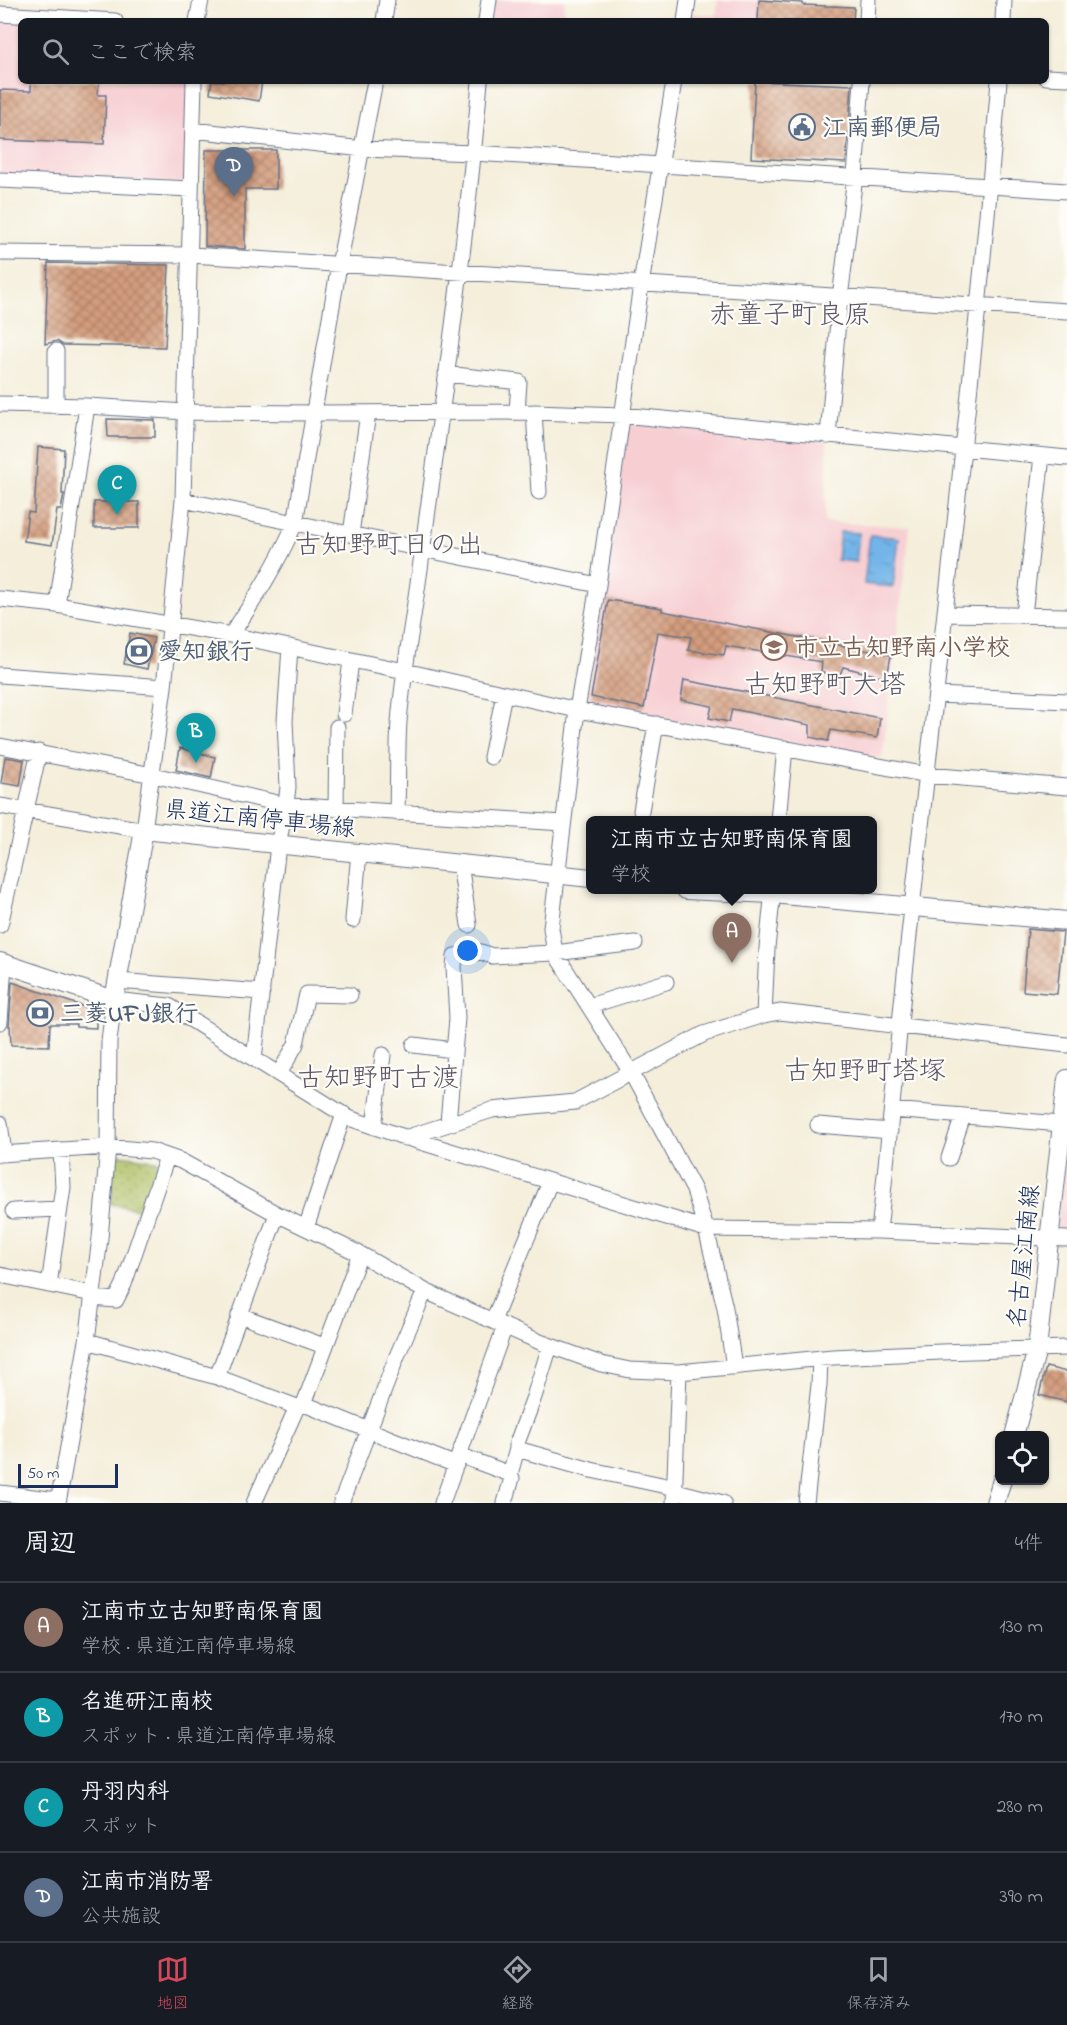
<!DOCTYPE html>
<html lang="ja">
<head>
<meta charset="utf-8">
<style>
	:root { --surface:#171b24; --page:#20242c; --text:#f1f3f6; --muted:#9ea1a6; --line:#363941; --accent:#d1495b }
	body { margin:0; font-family:"Indie Flower","Klee One",sans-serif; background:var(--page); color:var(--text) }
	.controls { position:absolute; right:18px; bottom:18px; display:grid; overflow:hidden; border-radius:9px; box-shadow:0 2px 4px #0004 }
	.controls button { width:54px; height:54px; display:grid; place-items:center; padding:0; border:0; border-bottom:2px solid var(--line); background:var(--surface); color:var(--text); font:30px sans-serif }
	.scale { position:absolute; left:18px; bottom:15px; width:100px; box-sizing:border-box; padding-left:6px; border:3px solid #1b2f5e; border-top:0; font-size:16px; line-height:21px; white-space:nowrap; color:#1b2f5e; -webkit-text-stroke:4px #fdfcf7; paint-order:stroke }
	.you { position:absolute; left:468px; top:951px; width:21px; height:21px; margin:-15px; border:4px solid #fff; border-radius:50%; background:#1a73e8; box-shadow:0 0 0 9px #1a73e833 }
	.badge { display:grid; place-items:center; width:39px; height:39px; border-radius:50%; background:var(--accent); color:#fff; font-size:20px; font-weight:700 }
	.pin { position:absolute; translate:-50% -50px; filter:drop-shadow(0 2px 3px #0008) }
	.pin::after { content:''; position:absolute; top:32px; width:21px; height:18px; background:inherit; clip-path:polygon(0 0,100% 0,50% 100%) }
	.popup { position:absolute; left:586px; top:816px; width:291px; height:78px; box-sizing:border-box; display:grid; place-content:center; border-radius:9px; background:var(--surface); filter:drop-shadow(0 2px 4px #0005); font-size:20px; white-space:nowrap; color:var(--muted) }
	.popup b { font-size:22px; color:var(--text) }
	.popup::after { content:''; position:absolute; left:50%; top:100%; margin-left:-12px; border:12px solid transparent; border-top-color:var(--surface) }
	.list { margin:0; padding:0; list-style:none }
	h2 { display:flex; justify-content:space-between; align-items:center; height:78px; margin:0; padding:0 24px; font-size:26px }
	h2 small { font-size:20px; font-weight:400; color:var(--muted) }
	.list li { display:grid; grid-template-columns:39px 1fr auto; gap:18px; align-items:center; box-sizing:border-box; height:90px; padding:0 24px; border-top:2px solid var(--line) }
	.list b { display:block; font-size:22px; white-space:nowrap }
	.list p { margin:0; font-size:20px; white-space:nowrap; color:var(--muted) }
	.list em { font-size:20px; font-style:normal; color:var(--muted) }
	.icon { flex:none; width:33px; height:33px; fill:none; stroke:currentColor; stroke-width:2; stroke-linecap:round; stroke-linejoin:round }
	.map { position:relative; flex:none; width:1067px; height:1503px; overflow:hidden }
	.search { position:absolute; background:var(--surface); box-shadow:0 2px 4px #0004; left:18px; right:18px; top:18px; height:66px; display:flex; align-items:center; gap:15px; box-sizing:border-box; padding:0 21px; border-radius:9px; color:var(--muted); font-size:22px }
	.sheet { height:438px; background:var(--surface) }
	nav { display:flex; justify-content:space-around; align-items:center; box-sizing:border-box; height:84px; border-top:2px solid var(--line); background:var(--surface); font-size:16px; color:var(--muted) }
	nav a { display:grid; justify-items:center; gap:3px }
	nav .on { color:var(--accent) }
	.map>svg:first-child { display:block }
</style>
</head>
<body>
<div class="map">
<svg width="1067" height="1503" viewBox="0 0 1067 1503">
	<defs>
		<pattern id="park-dots" width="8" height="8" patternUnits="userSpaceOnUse" patternTransform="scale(1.5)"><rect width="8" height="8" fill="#adbe61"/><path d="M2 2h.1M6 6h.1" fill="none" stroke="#8c9b53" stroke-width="1.8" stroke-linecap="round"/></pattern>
		<pattern id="water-ripples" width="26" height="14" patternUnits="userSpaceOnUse" patternTransform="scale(1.5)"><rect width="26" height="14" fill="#73b5e8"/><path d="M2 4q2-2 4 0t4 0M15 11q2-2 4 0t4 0" fill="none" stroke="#5e94bf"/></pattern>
		<pattern id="building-cross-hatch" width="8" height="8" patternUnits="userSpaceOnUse" patternTransform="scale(1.5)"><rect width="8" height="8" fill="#d49d7d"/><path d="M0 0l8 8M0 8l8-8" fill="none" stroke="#ab806a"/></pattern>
	</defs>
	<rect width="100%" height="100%" fill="#fdfcf7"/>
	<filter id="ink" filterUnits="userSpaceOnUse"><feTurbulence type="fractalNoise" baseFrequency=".0167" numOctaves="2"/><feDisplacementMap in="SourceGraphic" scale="12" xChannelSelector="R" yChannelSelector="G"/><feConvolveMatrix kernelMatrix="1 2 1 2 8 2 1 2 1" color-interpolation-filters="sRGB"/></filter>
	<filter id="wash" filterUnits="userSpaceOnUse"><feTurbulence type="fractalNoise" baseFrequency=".008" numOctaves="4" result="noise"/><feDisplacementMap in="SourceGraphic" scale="24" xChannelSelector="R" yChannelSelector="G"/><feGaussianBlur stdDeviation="1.35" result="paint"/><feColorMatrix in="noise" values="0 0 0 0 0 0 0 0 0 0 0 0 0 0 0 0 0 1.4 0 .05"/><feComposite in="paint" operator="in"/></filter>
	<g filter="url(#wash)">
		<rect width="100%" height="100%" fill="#f4eeda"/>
		<path fill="#f7cfd3" d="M493 0H565L563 21H490Z
			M718 0 808 4 807 21H686L687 13 716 16Z
			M0 17 21 21V81H189L187 183 0 175Z
			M627 423 827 442 825 522 910 527 882 758 587 705Z
			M1067 1150V1235H1055Z"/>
		<path fill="url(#park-dots)" stroke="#647660" stroke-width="1.5" d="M114 1154 148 1159 161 1163 146 1211 111 1204Z"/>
		<path fill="url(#water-ripples)" stroke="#4772a3" stroke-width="1.5" d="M840 532 859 533 856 562 837 560Z
			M870 535 899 538 893 587 864 584Z"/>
		<g id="blocks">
			<path fill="url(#building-cross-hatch)" d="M759 0 803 3V5L854 7 853 21H758Z
				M31 81H99L98 95H106L104 144 0 140V90L31 91Z
				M212 81H262L259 101 210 93Z
				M755 81 852 85 846 163 751 158Z
				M206 150H276V189H245V249L205 246Z
				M48 263 169 265 165 347 63 345 57 341 45 344Z
				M107 419 155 420V437H108Z
				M38 447 64 449 62 494H64L61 510H57L52 545 24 541 28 512 34 513Z
				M94 502H139V528H94Z
				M608 600 662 608V611L891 655 887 678 843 667 839 677 821 672 822 662 726 646 724 655 688 650 691 637 658 632 644 708 591 697Z
				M130 633 154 638 147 669 124 664Z
				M684 680 880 718 877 738 831 730 828 741 810 737V725L732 709 729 722 709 718 712 706 681 700Z
				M180 748 215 757 211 778 176 770Z
				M5 757 24 760 20 786 1 783Z
				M1028 929 1063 932 1057 994 1023 991Z
				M12 982 96 1011V1028L76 1027V1024H50L49 1046 11 1045 10 1026H9Z
				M1046 1367 1067 1372V1402L1039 1395Z"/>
		</g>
	</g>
	<g filter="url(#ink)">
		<use href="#blocks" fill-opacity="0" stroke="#677289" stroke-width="1.5"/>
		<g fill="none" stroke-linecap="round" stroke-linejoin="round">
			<defs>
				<path id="minor" d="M0 14 115 21
					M197 21 201 0
					M384 21 387 0
					M486 21 489 0
					M685 21 688 0
					M867 21 868 0
					M1003 21 1004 0
					M1046 77 1067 78
					M674 81 641 285 598 585 577 710 551 928 555 953 632 1074 694 1190 706 1229 725 1308 734 1367
					M193 130 363 149 474 153 1067 191
					M0 180 191 189
					M0 253 191 255 1067 311
					M446 374 519 382 517 412
					M0 404 87 406 187 412 315 413 534 412 622 415 1067 458
					M56 406V351
					M87 406 57 605 231 635 405 671 577 710 928 775 1067 787
					M534 412 539 492
					M828 436 840 298 855 176 862 81
					M183 500 598 585
					M351 534 368 413
					M0 599 57 605
					M945 614 1067 616
					M1024 615 1042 456
					M231 635C255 599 278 563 295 523L339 265 375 81
					M0 675 164 687
					M937 695 1067 701
					M344 714 351 661
					M0 746 153 775 286 805 563 823
					M491 757 504 694
					M0 806 144 830 164 687 183 500 194 81
					M336 809 337 727
					M641 811 656 724
					M397 813C398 783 397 752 399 722 404 663 416 605 423 546 444 392 467 237 480 81
					M778 820 785 748
					M460 863 469 925
					M353 920 359 852
					M0 925 39 752
					M117 981 262 992
					M589 1006 666 982
					M764 1015 767 948 773 890
					M0 1022 4 964
					M414 1045 453 1050
					M254 1059 278 845 286 805 288 787 285 721 290 647
					M279 1074 296 1044 307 994 350 995
					M892 1110 1061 1124
					M0 1123 4 1154
					M448 1123 457 1018 454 967 455 956 481 952 492 956 555 953 635 943
					M818 1125 890 1131
					M374 1127 383 1055
					M405 1138 492 1110 575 1102 704 1034 764 1015 780 1012 1067 1045
					M0 1154 108 1147 152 1151 181 1161 277 1214 360 1254 425 1291 540 1342 601 1364 630 1370 679 1372 833 1357 941 1352 1067 1348
					M949 1158 963 1116
					M13 1211 60 1209
					M306 1228 344 1114
					M879 1231C891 1123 900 1015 912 908 942 632 976 357 999 81
					M0 1275 93 1294
					M49 1285 63 1187 61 1150
					M92 1298 116 1300 124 1284 167 1157
					M239 1315 324 1346
					M493 1321 550 1182
					M87 1341 217 1377 297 1407 254 1503
					M217 1377 277 1214
					M304 1404 360 1254
					M297 1407 304 1404 456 1465
					M517 1449V1443L534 1397 550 1346
					M459 1455 510 1474 517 1449 591 1470 676 1488
					M676 1491 723 1503
					M0 1493 58 1500
					M58 1503 87 1341 100 1238 108 1147 109 1041 114 1000 169 1006 349 1118 398 1135 706 1229 879 1231 1067 1239
					M341 1503 397 1356 425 1291
					M442 1503 505 1326
					M505 1503 512 1478 510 1474
					M674 1503 679 1372
					M806 1503 819 1385 820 1358"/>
				<path id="major" d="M686 890 772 894 1067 921
					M0 962 114 1000 144 830 591 878
					M1014 1436 1037 1349 1067 1079
					M995 1503 1002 1480"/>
			</defs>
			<use href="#minor" stroke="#677289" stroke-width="17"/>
			<use href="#major" stroke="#677289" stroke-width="20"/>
			<use href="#minor" stroke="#fff" stroke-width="15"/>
			<use href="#major" stroke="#fff" stroke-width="18"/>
		</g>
	</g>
	<defs>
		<symbol id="civic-ring" viewBox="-11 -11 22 22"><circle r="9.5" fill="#fdfcf7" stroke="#5c6f8a" stroke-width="1.5"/><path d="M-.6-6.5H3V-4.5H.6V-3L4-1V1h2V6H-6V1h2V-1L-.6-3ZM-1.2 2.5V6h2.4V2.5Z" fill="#5c6f8a"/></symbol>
		<symbol id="school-ring" viewBox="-11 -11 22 22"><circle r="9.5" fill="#fdfcf7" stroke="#8d6e63" stroke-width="1.5"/><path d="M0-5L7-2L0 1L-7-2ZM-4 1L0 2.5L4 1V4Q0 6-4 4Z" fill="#8d6e63"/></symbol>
		<symbol id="bank-ring" viewBox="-11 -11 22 22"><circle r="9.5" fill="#fdfcf7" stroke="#5c6f8a" stroke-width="1.5"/><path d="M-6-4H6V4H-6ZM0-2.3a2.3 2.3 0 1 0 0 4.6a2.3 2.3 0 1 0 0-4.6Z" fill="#5c6f8a"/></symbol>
	</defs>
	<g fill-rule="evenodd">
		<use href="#civic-ring" x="787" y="112" width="30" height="30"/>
		<use href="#school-ring" x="759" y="632" width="30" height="30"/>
		<use href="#bank-ring" x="124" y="636" width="30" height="30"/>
		<use href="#bank-ring" x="25" y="998" width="30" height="30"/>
	</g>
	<g text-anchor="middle" stroke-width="4.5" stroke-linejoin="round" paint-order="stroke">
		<g font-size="24" font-weight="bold" fill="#4e5e75" stroke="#fdfcf7" text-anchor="start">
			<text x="822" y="135">江南郵便局</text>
			<text x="158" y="659">愛知銀行</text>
			<text x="60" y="1021">三菱UFJ銀行</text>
		</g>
		<g font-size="24" font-weight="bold" fill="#785e54" stroke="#fdfcf7" text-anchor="start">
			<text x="794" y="655">市立古知野南小学校</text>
		</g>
		<g font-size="24" fill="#1b2f5e" stroke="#fdfcf7">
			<text transform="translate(260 818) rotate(6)" y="8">県道江南停車場線</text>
			<text transform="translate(1023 1256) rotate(-84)" y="8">名古屋江南線</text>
		</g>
		<g font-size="27" fill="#5c5669" stroke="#fdfcf7">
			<text x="790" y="323">赤童子町良原</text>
			<text x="389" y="553">古知野町日の出</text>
			<text x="825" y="693">古知野町大塔</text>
			<text x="865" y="1079">古知野町塔塚</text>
			<text x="378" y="1086">古知野町古渡</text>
		</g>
	</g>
</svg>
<div class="controls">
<button><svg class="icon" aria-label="locate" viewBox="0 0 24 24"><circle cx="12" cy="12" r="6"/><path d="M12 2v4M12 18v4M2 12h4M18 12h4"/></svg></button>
</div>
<div class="scale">50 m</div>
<div class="you"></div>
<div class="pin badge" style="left:732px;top:963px;background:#8d6e63">A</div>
<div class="popup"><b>江南市立古知野南保育園</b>学校</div>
<div class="pin badge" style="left:196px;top:763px;background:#0f9aa8">B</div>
<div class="pin badge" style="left:117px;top:515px;background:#0f9aa8">C</div>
<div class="pin badge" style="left:234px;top:197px;background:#5c6f8a">D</div>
<div class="search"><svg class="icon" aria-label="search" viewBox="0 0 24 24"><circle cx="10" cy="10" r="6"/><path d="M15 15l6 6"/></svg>ここで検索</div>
</div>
<section class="sheet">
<h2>周辺<small>4件</small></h2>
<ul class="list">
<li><span class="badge" style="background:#8d6e63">A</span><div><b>江南市立古知野南保育園</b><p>学校 · 県道江南停車場線</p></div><em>130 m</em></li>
<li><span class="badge" style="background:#0f9aa8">B</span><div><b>名進研江南校</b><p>スポット · 県道江南停車場線</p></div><em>170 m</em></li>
<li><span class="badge" style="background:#0f9aa8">C</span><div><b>丹羽内科</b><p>スポット</p></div><em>280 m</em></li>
<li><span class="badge" style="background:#5c6f8a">D</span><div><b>江南市消防署</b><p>公共施設</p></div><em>390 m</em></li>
</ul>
</section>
<nav>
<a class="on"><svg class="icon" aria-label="map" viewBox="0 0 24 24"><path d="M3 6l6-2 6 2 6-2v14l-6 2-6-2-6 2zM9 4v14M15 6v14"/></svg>地図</a>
<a><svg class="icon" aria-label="directions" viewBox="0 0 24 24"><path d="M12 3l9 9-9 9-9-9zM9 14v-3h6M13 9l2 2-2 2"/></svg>経路</a>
<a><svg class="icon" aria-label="saved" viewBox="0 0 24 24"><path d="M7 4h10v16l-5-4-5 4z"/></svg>保存済み</a>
</nav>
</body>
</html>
